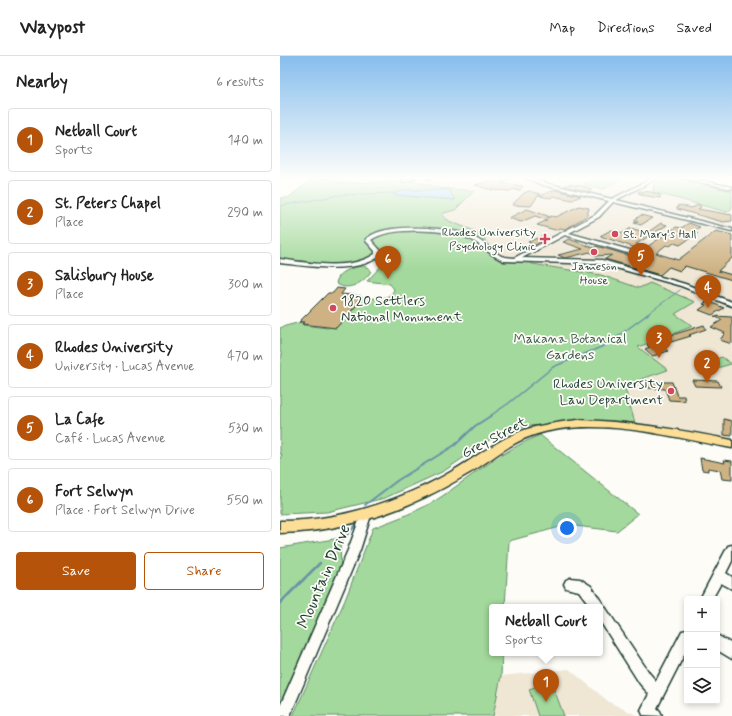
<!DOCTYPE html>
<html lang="en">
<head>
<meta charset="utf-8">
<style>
	:root { --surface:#fff; --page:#f2f2f2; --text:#222; --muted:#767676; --line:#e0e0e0; --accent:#b45309 }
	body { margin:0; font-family:Mynerve,sans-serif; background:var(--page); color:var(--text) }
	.controls { position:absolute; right:12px; bottom:12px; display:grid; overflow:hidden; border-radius:4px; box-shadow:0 2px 6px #0003 }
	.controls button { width:36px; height:36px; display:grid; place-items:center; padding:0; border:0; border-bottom:1px solid var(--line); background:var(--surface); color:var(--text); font:20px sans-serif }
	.you { position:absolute; left:287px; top:472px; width:14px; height:14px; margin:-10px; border:3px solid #fff; border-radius:50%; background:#1a73e8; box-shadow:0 0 0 6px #1a73e833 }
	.badge { display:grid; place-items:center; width:26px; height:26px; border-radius:50%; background:var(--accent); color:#fff; font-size:13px; font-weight:700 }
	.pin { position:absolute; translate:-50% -33px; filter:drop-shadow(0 1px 2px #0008) }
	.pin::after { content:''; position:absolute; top:21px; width:14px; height:12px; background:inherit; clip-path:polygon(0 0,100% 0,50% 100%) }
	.popup { position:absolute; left:209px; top:548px; width:114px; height:52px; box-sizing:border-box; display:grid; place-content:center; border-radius:4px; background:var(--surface); filter:drop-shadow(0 1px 3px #0005); font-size:13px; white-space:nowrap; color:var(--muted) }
	.popup b { font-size:15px; color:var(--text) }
	.popup::after { content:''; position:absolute; left:50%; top:100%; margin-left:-8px; border:8px solid transparent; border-top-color:var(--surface) }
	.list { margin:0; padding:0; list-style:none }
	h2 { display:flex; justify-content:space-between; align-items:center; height:52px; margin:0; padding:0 16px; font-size:17px }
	h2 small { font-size:13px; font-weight:400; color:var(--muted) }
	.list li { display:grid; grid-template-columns:26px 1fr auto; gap:12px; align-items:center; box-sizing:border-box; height:64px; margin:0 8px 8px; padding:0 8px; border:1px solid var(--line); border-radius:4px }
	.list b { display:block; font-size:15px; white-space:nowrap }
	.list p { margin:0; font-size:13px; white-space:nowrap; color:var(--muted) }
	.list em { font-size:13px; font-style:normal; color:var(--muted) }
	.actions { display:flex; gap:8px; padding:12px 16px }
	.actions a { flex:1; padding:9px 0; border:1px solid var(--accent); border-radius:4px; text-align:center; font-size:14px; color:var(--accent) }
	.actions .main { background:var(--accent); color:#fff }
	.icon { flex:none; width:22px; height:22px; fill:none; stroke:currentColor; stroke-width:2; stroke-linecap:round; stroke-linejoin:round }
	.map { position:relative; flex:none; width:452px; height:660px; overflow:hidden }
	header { display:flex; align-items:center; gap:24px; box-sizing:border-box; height:56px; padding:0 20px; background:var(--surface); border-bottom:1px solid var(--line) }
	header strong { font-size:19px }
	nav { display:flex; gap:22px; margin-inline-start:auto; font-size:14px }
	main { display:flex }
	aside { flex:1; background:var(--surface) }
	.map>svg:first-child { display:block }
</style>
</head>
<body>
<header>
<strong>Waypost</strong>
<nav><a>Map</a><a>Directions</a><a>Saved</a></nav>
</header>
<main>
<aside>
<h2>Nearby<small>6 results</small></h2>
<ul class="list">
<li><span class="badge">1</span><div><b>Netball Court</b><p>Sports</p></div><em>140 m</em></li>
<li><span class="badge">2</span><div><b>St. Peters Chapel</b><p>Place</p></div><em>290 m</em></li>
<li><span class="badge">3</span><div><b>Salisbury House</b><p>Place</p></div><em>300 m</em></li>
<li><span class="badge">4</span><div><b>Rhodes University</b><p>University · Lucas Avenue</p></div><em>470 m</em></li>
<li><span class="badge">5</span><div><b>La Cafe</b><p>Café · Lucas Avenue</p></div><em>530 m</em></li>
<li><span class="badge">6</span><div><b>Fort Selwyn</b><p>Place · Fort Selwyn Drive</p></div><em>550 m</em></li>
</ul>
<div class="actions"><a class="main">Save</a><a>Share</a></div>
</aside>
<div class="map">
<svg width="452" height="660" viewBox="0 0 452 660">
	<rect width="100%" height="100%" fill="#fdfcf7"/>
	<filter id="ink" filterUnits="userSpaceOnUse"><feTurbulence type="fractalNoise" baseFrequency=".025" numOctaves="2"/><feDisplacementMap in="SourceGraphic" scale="8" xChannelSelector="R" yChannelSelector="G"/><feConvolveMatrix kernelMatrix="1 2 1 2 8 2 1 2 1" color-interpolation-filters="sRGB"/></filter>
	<g filter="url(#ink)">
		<path fill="#efe6d4" d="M57 122H407L452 132V383L355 367 344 329 388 315 358 291 412 270 394 258 415 246 359 232 321 219 252 208 249 203H231L216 198 210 194 202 178 169 165 163 160 164 157 175 154 194 135 160 132 134 125 59 127Z
			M289 613 329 646 358 660H213L221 620Z"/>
		<path fill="#a3d99c" stroke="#618b68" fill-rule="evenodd" d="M33 122H57L59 127 134 125 160 132 194 135 175 154 164 157 163 160 169 165 202 178 210 194C205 189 200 183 193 181 172 173 99 166 85 185L94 193V199C78 215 22 206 0 203V142H8ZM126 134H169L175 144 114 139V137Z
			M316 122H342L324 133 304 128Z
			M385 122H396L452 135V152L447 156 373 136 374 128Z
			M119 175C141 174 169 173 189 182 196 185 201 190 206 195 219 205 235 206 250 205L252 208 321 219 359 232 370 227 415 246 395 258 413 270 358 291 388 314 344 329 355 367 327 365 247 370 211 383 164 415 105 442 47 456 0 458V403L2 398H0V304L2 300 0 294V272C4 270 20 266 25 266L23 269 48 272 51 269 56 272 63 265H66L67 263H65L83 242C93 242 111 245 114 233L110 228 87 225 105 206 107 201 91 184 103 178Z
			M83 210 89 212 91 215C85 226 67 237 56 227 58 216 72 211 83 210Z
			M442 301 451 308 437 312 427 306Z
			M260 379 358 458 337 475 287 469 229 485 225 551H212V597H222L221 620 213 660H13L65 544 93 472C116 463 140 455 161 441 193 419 223 394 260 379Z
			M60 482 61 516 0 649V492Z
			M271 625 284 660H258L249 633Z"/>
		<path fill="#96cdf5" stroke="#6693a8" d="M126 134H169L175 144 114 139V137Z"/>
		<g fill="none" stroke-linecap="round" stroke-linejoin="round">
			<path stroke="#6693a8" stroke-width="1" d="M0 150 60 139 114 137
				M366 259 400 234"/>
			<path stroke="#6693a8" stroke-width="1.5" d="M210 360 229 347 273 311 326 289 368 258"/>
			<path stroke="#6693a8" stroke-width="2" d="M85 449 118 424 175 389 195 370 212 359
				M63 483 76 469"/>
			<path stroke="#6693a8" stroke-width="2.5" d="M0 547 40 507"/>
		</g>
		<path fill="#ceb283" stroke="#1f3d34" d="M205 122H232L221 127 243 130 239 135 233 133 231 135 212 134 195 129 209 125Z
			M288 128 302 130 313 133 307 136 284 130Z
			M275 134 301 140 292 144 273 140 271 142 258 140 251 150 232 149 244 137 249 135 260 138 258 140Z
			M359 135 371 136 380 139V142L361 139 363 138 358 137Z
			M419 148 421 151 418 153 452 159V165L443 166 397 153 398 149 412 152Z
			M299 150 309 152 307 160 285 173 280 172 275 174 257 169 267 164 255 160 241 166 229 162 247 153 268 160 267 162 271 160 276 161Z
			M361 159 372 162 361 169 354 167 358 165 354 164Z
			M381 167 387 169 356 188 367 191 396 171 401 172 409 167 420 171 413 175 418 177 400 189 394 187 390 190 386 189 376 197 398 204 436 175 452 179V202L438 215 452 219V224L405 210 400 215 389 211 380 219 325 203 332 199 316 200 310 196 285 202 278 199 303 193 283 186 289 183 314 192 316 190 334 195 362 204 371 202 372 198 366 195H361L362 194 320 180 331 174 343 177 351 172 367 177Z
			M262 180 269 182 255 189 248 186Z
			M57 232 65 233 61 238 81 240 79 242H83L56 272 22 268 25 266H19L48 237H53Z
			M428 245 444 252 432 259 419 254 426 249 423 248Z
			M434 260 452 261V288L440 284 445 277 431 271 442 264Z
			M424 269 426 273 409 279 411 280 381 289 388 295 373 300 365 293 370 291 367 289 392 279Z
			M412 324 438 325 441 331 415 330Z
			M383 326H392L397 340H404L405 345 389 344 385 333 368 332 367 327Z
			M444 363 452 365V380L444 379Z
			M420 402 445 407 444 404 452 405V424L442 423 440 414 428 412V415L422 414Z"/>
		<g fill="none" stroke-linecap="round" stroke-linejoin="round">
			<defs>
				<path id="minor" d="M129 122H135L124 126 122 125Z
					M146 122H152L150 123Z
					M246 122H252L265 127 332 143 373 122H378L336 144 452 173V175L333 146 319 161 289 177 360 197 365 196 371 199V201L363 203 358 200 285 179 242 202 322 204 405 228 452 246V250L401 230 322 208 224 205C211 200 202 189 190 183 170 173 109 170 91 184L101 195V199C79 219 27 210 0 207V203C29 207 70 215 95 198V195L86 185V183C89 181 91 179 94 178 114 168 173 171 193 181 204 186 212 194 221 200L225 201 234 202 315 159 329 145 263 129Z
					M401 122H409L452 131V133Z
					M86 455 90 456 91 459 80 494 10 660H0V650L68 494 81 459 82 456Z
					M452 489V505L446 517 452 521V533L441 527 432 543H420L448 490Z
					M290 522 300 523 311 530 370 618 376 625 402 575 407 574V593L377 652 380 655 382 660 363 659 361 654 369 638 360 628 320 565V551H311L299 535 286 532 284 528 286 524Z
					M437 579 452 588V603L437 594Z"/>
				<path id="major" d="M298 364C350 365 401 374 452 384V392C392 381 314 359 254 379 229 387 209 406 186 419 130 453 66 476 0 477V465C57 465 110 448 160 422 189 407 215 384 247 373 264 368 281 366 298 364Z"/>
			</defs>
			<use href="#minor" stroke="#1f3d34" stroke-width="3"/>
			<use href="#major" stroke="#1f3d34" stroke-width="3"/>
			<use href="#minor" fill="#fdfcf7" fill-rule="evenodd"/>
			<use href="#major" fill="#fdde96" fill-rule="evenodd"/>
		</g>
	</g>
	<linearGradient id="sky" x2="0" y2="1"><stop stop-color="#87beed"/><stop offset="0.57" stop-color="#fefefb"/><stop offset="1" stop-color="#fefefb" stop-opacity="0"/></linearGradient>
	<rect width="452" height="214" fill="url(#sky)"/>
	<g fill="#d1495b" stroke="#fdfcf7" stroke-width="1.5">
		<circle cx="335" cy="178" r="4"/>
		<path d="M263 177h4v4h4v4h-4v4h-4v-4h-4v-4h4z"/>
		<circle cx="314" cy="196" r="4"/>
		<circle cx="53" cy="252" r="4"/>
		<circle cx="391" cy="335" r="4"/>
	</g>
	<g text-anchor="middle" stroke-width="3.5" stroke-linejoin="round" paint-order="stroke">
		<g font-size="12" fill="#1f3d34" stroke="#fdfcf7" text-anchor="end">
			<text x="256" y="180">Rhodes University<tspan x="256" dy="14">Psychology Clinic</tspan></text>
			<text x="343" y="182" text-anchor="start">St. Mary's Hall</text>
			<text x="314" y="214" text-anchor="middle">Jameson<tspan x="314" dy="14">House</tspan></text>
		</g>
		<g font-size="14" fill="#1f3d34" stroke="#fdfcf7" text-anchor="start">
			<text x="61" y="249">1820 Settlers<tspan x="61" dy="16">National Monument</tspan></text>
			<text x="383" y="332" text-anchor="end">Rhodes University<tspan x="383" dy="16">Law Department</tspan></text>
		</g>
		<g font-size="14" fill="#395c49" stroke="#fdfcf7">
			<text x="290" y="287">Makana Botanical<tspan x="290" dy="16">Gardens</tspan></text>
		</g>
		<g font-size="14" fill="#1f3d34" stroke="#fdfcf7">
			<text transform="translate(214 381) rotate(-28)" y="5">Grey Street</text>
		</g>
		<g font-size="17" fill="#1f3d34" stroke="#fdfcf7">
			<text transform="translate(43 520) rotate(-67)" y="6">Mountain Drive</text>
		</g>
	</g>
</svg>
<div class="controls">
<button>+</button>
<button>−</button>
<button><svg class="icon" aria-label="layers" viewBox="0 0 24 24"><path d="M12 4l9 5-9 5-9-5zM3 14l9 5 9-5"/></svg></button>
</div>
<div class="you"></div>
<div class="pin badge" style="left:266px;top:646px">1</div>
<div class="popup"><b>Netball Court</b>Sports</div>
<div class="pin badge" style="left:427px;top:327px">2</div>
<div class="pin badge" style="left:379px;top:302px">3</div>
<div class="pin badge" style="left:428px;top:252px">4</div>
<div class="pin badge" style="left:361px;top:220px">5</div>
<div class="pin badge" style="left:108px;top:223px">6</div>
</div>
</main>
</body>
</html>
